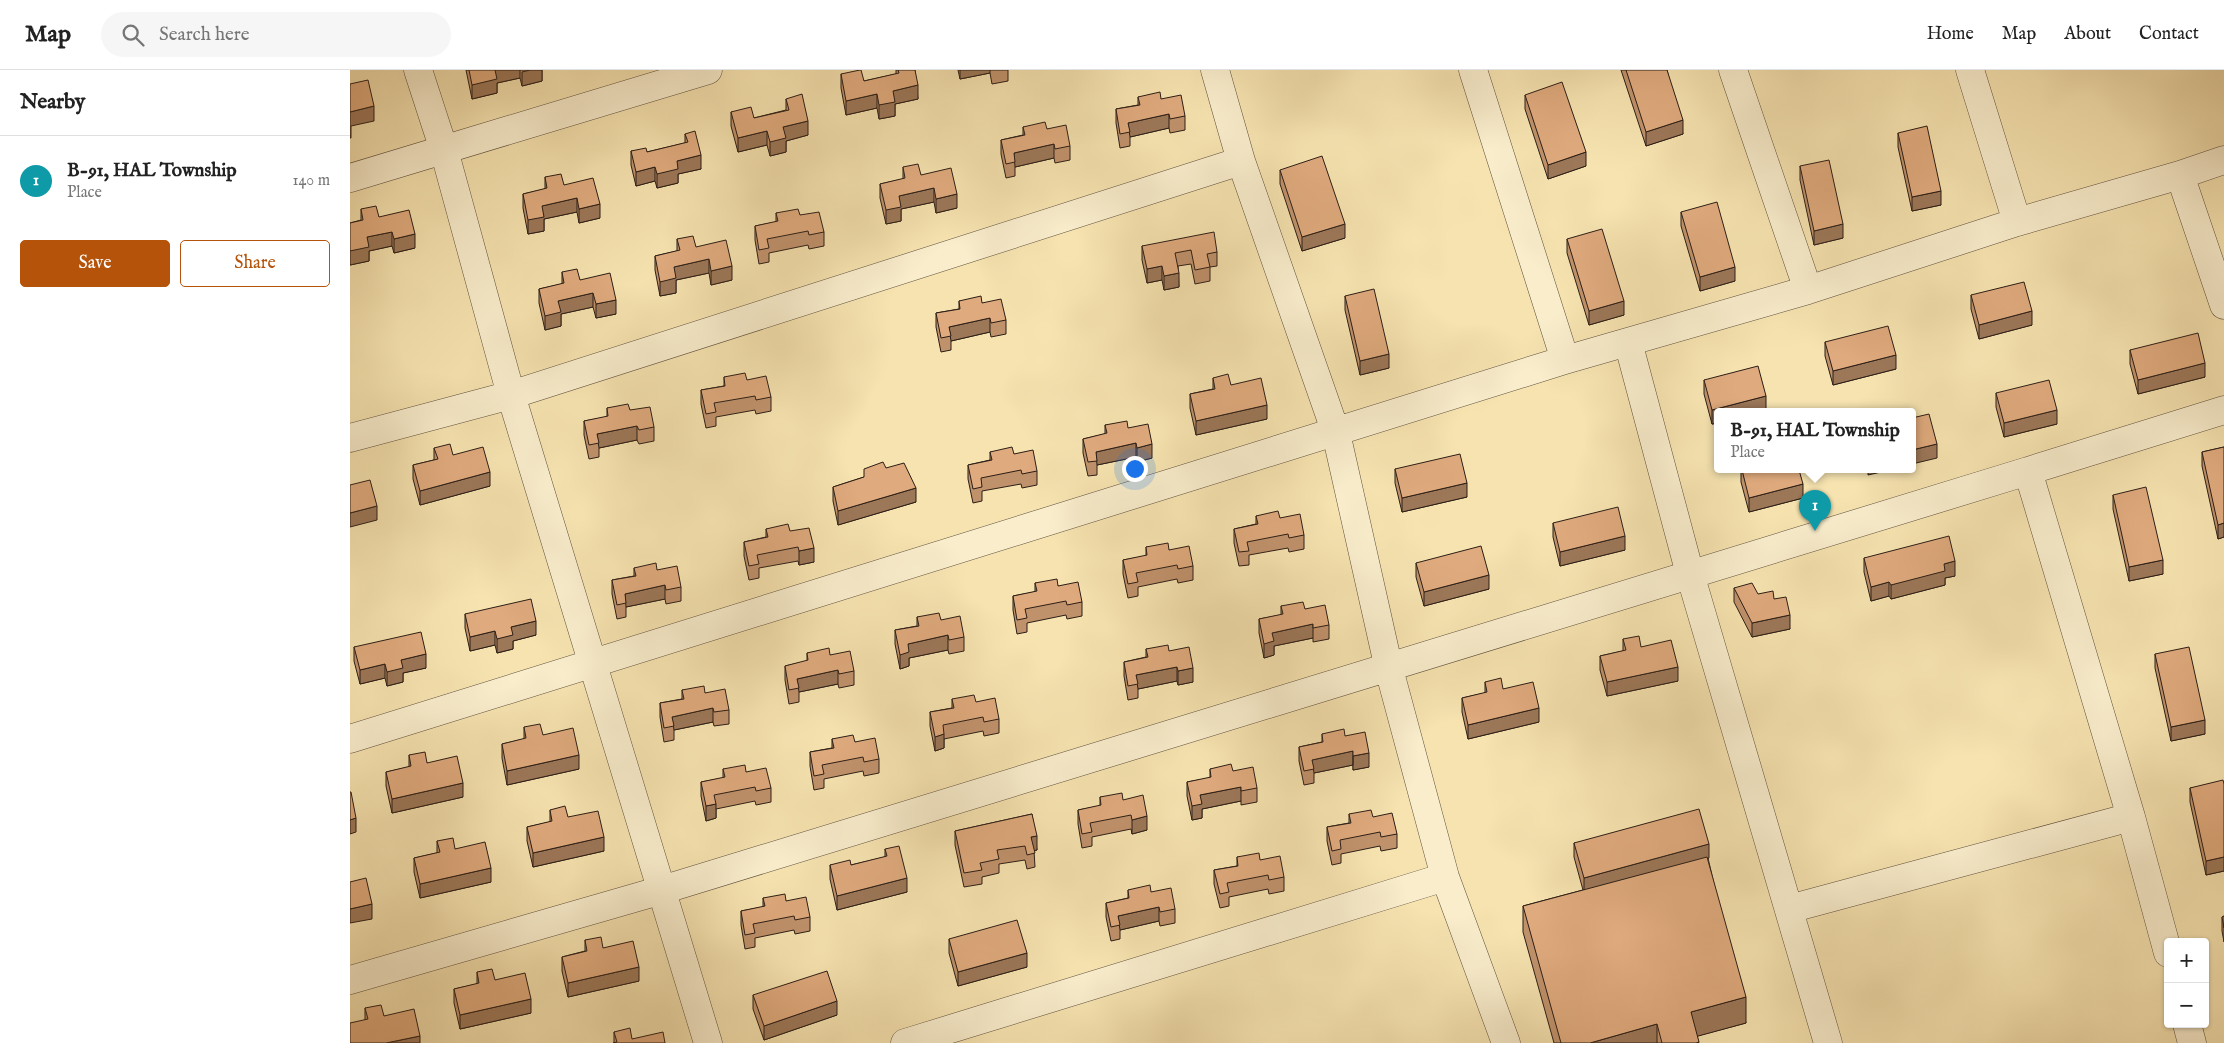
<!DOCTYPE html>
<html lang="en">
<head>
<meta charset="utf-8">
<style>
	:root { --surface:#fff; --page:#f6f6f6; --text:#222; --muted:#767676; --line:#e0e0e0; --accent:#b45309 }
	body { margin:0; font-family:"IM FELL English",serif; background:var(--page); color:var(--text) }
	.controls { position:absolute; right:15px; bottom:15px; display:grid; overflow:hidden; border-radius:5px; box-shadow:0 1px 4px #0004 }
	.controls button { width:45px; height:45px; display:grid; place-items:center; padding:0; border:0; border-bottom:1px solid var(--line); background:var(--surface); color:var(--text); font:25px sans-serif }
	.you { position:absolute; left:784px; top:398px; width:18px; height:18px; margin:-12px; border:4px solid #fff; border-radius:50%; background:#1a73e8; box-shadow:0 0 0 8px #1a73e833 }
	.badge { display:grid; place-items:center; width:32px; height:32px; border-radius:50%; background:var(--accent); color:#fff; font-size:16px; font-weight:700 }
	.pin { position:absolute; translate:-50% -41px; filter:drop-shadow(0 1px 2px #0008) }
	.pin::after { content:''; position:absolute; top:26px; width:18px; height:15px; background:inherit; clip-path:polygon(0 0,100% 0,50% 100%) }
	.popup { position:absolute; left:1364px; top:338px; width:202px; height:65px; box-sizing:border-box; display:grid; place-content:center; border-radius:5px; background:var(--surface); filter:drop-shadow(0 1px 4px #0005); font-size:16px; white-space:nowrap; color:var(--muted) }
	.popup b { font-size:19px; color:var(--text) }
	.popup::after { content:''; position:absolute; left:50%; top:100%; margin-left:-10px; border:10px solid transparent; border-top-color:var(--surface) }
	.list { margin:0; padding:0; list-style:none }
	h2 { display:flex; justify-content:space-between; align-items:center; height:65px; margin:0; padding:0 20px; font-size:21px }
	h2 small { font-size:16px; font-weight:400; color:var(--muted) }
	.list li { display:grid; grid-template-columns:32px 1fr auto; gap:15px; align-items:center; box-sizing:border-box; height:90px; padding:0 20px; border-top:1px solid var(--line) }
	.list b { display:block; font-size:19px; white-space:nowrap }
	.list p { margin:0; font-size:16px; white-space:nowrap; color:var(--muted) }
	.list em { font-size:16px; font-style:normal; color:var(--muted) }
	.actions { display:flex; gap:10px; padding:15px 20px }
	.actions a { flex:1; padding:11px 0; border:1px solid var(--accent); border-radius:5px; text-align:center; font-size:18px; color:var(--accent) }
	.actions .main { background:var(--accent); color:#fff }
	.icon { flex:none; width:28px; height:28px; fill:none; stroke:currentColor; stroke-width:2; stroke-linecap:round; stroke-linejoin:round }
	.map { position:relative; flex:none; width:1874px; height:973px; overflow:hidden }
	header { display:flex; align-items:center; gap:30px; box-sizing:border-box; height:70px; padding:0 25px; background:var(--surface); border-bottom:1px solid var(--line) }
	header strong { font-size:24px }
	nav { display:flex; gap:28px; margin-inline-start:auto; font-size:18px }
	.search { width:350px; height:45px; background:var(--page); display:flex; align-items:center; gap:12px; box-sizing:border-box; padding:0 18px; border-radius:28px; color:var(--muted); font-size:19px }
	main { display:flex }
	aside { flex:1; background:var(--surface) }
	.map>svg:first-child { display:block }
</style>
</head>
<body>
<header>
<strong>Map</strong>
<div class="search"><svg class="icon" aria-label="search" viewBox="0 0 24 24"><circle cx="10" cy="10" r="6"/><path d="M15 15l6 6"/></svg>Search here</div>
<nav><a>Home</a><a>Map</a><a>About</a><a>Contact</a></nav>
</header>
<main>
<aside>
<h2>Nearby<small></small></h2>
<ul class="list">
<li><span class="badge" style="background:#0f9aa8">1</span><div><b>B-91, HAL Township</b><p>Place</p></div><em>140 m</em></li>
</ul>
<div class="actions"><a class="main">Save</a><a>Share</a></div>
</aside>
<div class="map">
<svg width="1874" height="973" viewBox="0 0 1874 973">
	<rect width="100%" height="100%" fill="#f6e3b0"/>
	<filter id="stains"><feTurbulence type="fractalNoise" baseFrequency=".004" numOctaves="4"/><feColorMatrix values="0 0 0 0 .2 0 0 0 0 .09 0 0 0 0 .02 0 0 0 .5 -.17"/></filter>
	<radialGradient id="worn" r=".72"><stop offset=".6" stop-color="#630" stop-opacity="0"/><stop offset="1" stop-color="#630" stop-opacity=".3"/></radialGradient>
	<g fill="none" stroke-linecap="round" stroke-linejoin="round">
		<defs>
			<path id="minor" d="M68 0 94 80 161 325 358 973
				M865 0 891 91
				M1123 0 1215 290
				M1383 0 1458 220
				M1620 0 1667 152
				M1830 105 1874 235
				M0 108 358 0
				M1278 272 1340 504 1478 973
				M0 368 161 325 891 91 986 363 1039 599 1095 807 1156 973
				M0 669 1215 290 1458 220 1667 152 1830 105 1874 90
				M1439 839 1781 747
				M1818 883 1781 747 1678 401 1874 340
				M0 910 312 820 1678 401
				M1837 954 1842 973
				M555 973 1095 807"/>
		</defs>
		<use href="#minor" stroke="#5e4f3c" stroke-width="29"/>
		<use href="#minor" stroke="#f9edcc" stroke-width="28"/>
	</g>
	<path fill="#c0926c" stroke="#2b1e16" d="M116 0H192V11L172 16 170 8 147 13V23L122 29Z
		M546 0H565L568 29 545 34V46L529 49 527 38 496 45 491 18V4L514 11 546 4Z
		M608 0H658V11L642 14 640 3 610 9Z
		M1271 0H1317L1333 64 1296 76Z
		M1175 25 1236 96 1198 109 1175 39Z
		M788 27 811 29 835 46V60L820 63 819 58 780 67V76L770 78 766 53V39L788 35Z
		M436 29 458 65 436 71V82L420 86 417 75 388 82 381 56V42L404 48 436 40Z
		M673 57 697 59 720 76V90L705 93 704 88 665 97V106L656 108 651 84V70L673 65Z
		M1548 63 1591 135 1562 141 1548 77Z
		M335 64 351 99 328 104V113L307 118 305 111 286 116 281 95V81L297 82 335 73Z
		M1450 96 1493 168 1464 175 1450 110Z
		M553 97 571 105 607 138 586 143 584 132 551 139V151L536 154 530 128V114L553 109Z
		M930 100 995 168 952 181 930 114Z
		M195 107 214 115 250 148 229 153 227 142 194 149V161L178 164 173 138V124L195 119Z
		M11 139 29 147 65 178 44 183 42 176 19 181V191L0 195V153L11 150Z
		M1331 142 1385 211 1350 221 1331 156Z
		M426 143 450 145 474 162V176L459 179 458 175 419 183V192L409 194 405 170V156L426 152Z
		M327 169 346 177 382 210 361 215 359 203 326 210V223L310 226 305 200V186L327 181Z
		M1217 169 1274 245 1239 255 1217 183Z
		M792 176 867 182V196L860 197V211L845 214 841 194 828 196 829 217 814 220 812 210 797 213 792 190Z
		M212 202 230 210 266 244 246 248 243 237 211 244V256L195 260 189 233V219L212 214Z
		M1621 225 1682 255 1629 269 1621 239Z
		M995 226 1039 298 1010 305 995 240Z
		M609 231 632 233 656 250V264L641 267 640 262 601 271V280L591 282 586 257V243L609 239Z
		M1475 272 1546 299 1483 315 1475 286Z
		M1780 280 1855 307 1788 324 1780 294Z
		M374 307 397 310 421 327V341L406 344 405 340 366 347V356L356 358 351 334V320L374 316Z
		M863 308 881 315 917 349 846 365 840 338V324L863 319Z
		M1354 310 1416 340 1408 342H1368V353L1362 354 1354 324Z
		M1646 323 1707 354 1654 367 1646 337Z
		M257 338 280 340 304 357V371L289 374 287 370 249 378V387L239 389 234 365V351L257 347Z
		M755 355 778 358 802 388 787 392 786 387 747 395V405L738 406 733 383V369L755 364Z
		M1874 377V467L1868 469 1852 396V382Z
		M84 378 140 416 70 435 63 409V395L84 390Z
		M640 382 664 384 687 401V415L672 418 671 414 632 421V431L623 433 618 409V395L640 390Z
		M536 398 566 432 488 455 483 431V417L514 407Z
		M1045 399 1117 427 1052 442 1045 413Z
		M1391 400H1449L1453 428 1399 442 1391 412Z
		M1763 425 1813 504 1779 511 1763 439Z
		M906 446 930 448 954 465V479L939 482 938 478 899 485V495L889 496 884 473V459L906 454Z
		M1203 453 1275 480 1210 496 1203 467Z
		M416 459 440 461 464 492 449 495 448 491 409 498V508L399 510 394 486V472L416 467Z
		M796 477 819 480 843 496V510L828 513 827 509 788 517V526L778 528 773 504V490L796 486Z
		M1514 488 1605 506 1595 508V515L1541 529 1539 526 1521 531 1514 502Z
		M1066 493 1139 519 1074 536 1066 507Z
		M284 498 307 500 331 517V531L316 534 315 529 276 537V547L267 549 262 524V510L284 506Z
		M685 513 708 516 732 532V546L717 549 716 545 677 553V562L667 564 663 540V526L685 522Z
		M1384 518 1424 529 1440 559 1402 567 1384 532Z
		M931 536 955 539 979 555V569L963 572V568L924 576V585L914 588 909 563V549L931 545Z
		M115 544 186 565 163 571V579L147 583 145 575 120 581 115 558Z
		M567 547 591 550 614 567V581L599 584 598 580 559 588V596L550 599 545 574V560L567 556Z
		M1273 569 1291 577 1328 611 1257 626 1250 600V586L1273 581Z
		M4 577 76 598 53 603V612L37 616 35 608 10 614 4 591Z
		M796 579 819 581 843 612 828 615 827 611 788 619V628L778 630 774 606V592L796 587Z
		M457 583 480 585 504 601V615L489 618 488 614 449 622V632L439 634 435 610V596L457 591Z
		M1805 584 1855 664 1821 671 1805 598Z
		M1135 612 1153 619 1189 652 1118 669 1112 642V628L1135 623Z
		M332 620 355 623 379 640V654L364 656 363 652 324 660V670L314 672 310 647V633L332 629Z
		M602 629 649 649V663L634 666 633 661 594 669V678L585 681 580 656V642L602 638Z
		M174 657 193 665 229 699 157 715 152 688V674L174 669Z
		M972 664 995 666 1019 697 1003 700V695L964 703V713L954 715 949 691V677L972 672Z
		M482 669 505 672 529 689V703L514 706 513 701 474 709V718L464 720 460 696V682L482 678Z
		M59 685 77 693 113 727 42 743 36 716V702L59 697Z
		M373 699 396 702 421 718V732L406 735 405 731 366 739V748L356 751 351 726V712L373 708Z
		M860 699 883 701 907 718V732L891 735V731L852 739V748L842 750 837 726V712L860 708Z
		M1874 714V801L1856 805 1840 732V718Z
		M750 727 773 730 797 760 782 764 781 759 742 767V776L732 778 728 754V740L750 736Z
		M200 740 218 747 254 781 183 797 177 771V757L200 752Z
		M682 744 687 780 684 781 685 797 677 799 675 790 649 794V803L632 807V814L614 817 605 775V761Z
		M999 744 1047 764V778L1031 781 1030 776 991 784V793L982 795 977 771V757L999 753Z
		M87 771 105 779 141 812 70 828 64 802V788L87 783Z
		M1224 773 1359 788H1358L1396 953 1347 966 1349 973H1204L1173 862V836L1233 820 1224 787Z
		M535 779 557 822 487 840 480 809V795H501L535 787Z
		M887 787 910 790 934 807V821L919 824 918 819 879 827V836L870 838 864 814V800L887 796Z
		M778 820 801 822 825 839V853L810 856 809 851 770 860V869L761 871 756 847V833L778 828Z
		M413 828 436 831 460 847V861L445 864 444 860 405 868V877L395 879 391 855V841L413 837Z
		M1874 846V872L1872 861V847Z
		M599 869 677 897 608 916 599 883Z
		M235 870 253 878 289 911 218 927 212 901V887L235 881Z
		M127 902 181 943 110 959 104 933V919L127 914Z
		M403 925 487 945 414 970 403 939Z
		M15 938 34 946 70 973 15 950Z
		M264 962 282 969 264 973Z"/>
	<path fill="#9c7758" stroke="#2b1e16" d="M145 0H170V8L147 13V23L122 29V15Z
		M180 0H192V11L172 16V2Z
		M610 0H640V3L610 9Z
		M568 15V29L545 34V46L529 49V35L543 21Z
		M527 24V38L496 45V31Z
		M24 36V51L1 56V68H0V42Z
		M819 44V58L780 67 778 53Z
		M1333 50V64L1296 76V62Z
		M458 51V65L436 71V82L420 86V72L433 57Z
		M417 61V75L388 82V68Z
		M704 74V88L665 97 664 83Z
		M1236 82V96L1198 109V95Z
		M351 85V99L328 104V113L307 118V104L327 91Z
		M305 97V111L286 116V102Z
		M584 118V132L551 139V151L536 154V140L549 126Z
		M1591 121V135L1562 141V127Z
		M607 124V138L586 143V129Z
		M227 128V142L194 149V161L178 164V150L192 136Z
		M250 134V148L229 153V139Z
		M995 154V168L952 181V167Z
		M1493 154V168L1464 175V161Z
		M42 162V176L19 181V191L0 195V181L17 167Z
		M65 164V178L44 183V169Z
		M359 189V203L326 210V223L310 226V212L324 197Z
		M382 196V210L361 215V201Z
		M812 196V210L797 213V199Z
		M1385 197V211L1350 221V207Z
		M829 203V217L814 220V206Z
		M243 223V237L211 244V256L195 260V246L208 231Z
		M266 230V244L246 248V234Z
		M1274 231V245L1239 255V241Z
		M1682 241V255L1629 269V255Z
		M640 248V262L601 271 599 257Z
		M1039 284V298L1010 305V291Z
		M1546 285V299L1483 315V301Z
		M1855 293V307L1788 324V310Z
		M1416 326V340L1408 342H1368V353L1362 354V340Z
		M917 335V349L846 365V351Z
		M1707 340V354L1654 367V353Z
		M287 356V370L249 378 247 364Z
		M786 373V387L747 395 746 382Z
		M802 374V388L787 392V378Z
		M1587 374V388L1562 394V380Z
		M1518 400H1540L1518 405Z
		M140 402V416L70 435V421Z
		M1117 413V427L1052 442V428Z
		M1453 414V428L1399 442V428Z
		M566 418V432L488 455V441Z
		M27 436V450L0 457V443Z
		M1874 453V467L1868 469V455Z
		M1275 466V480L1210 496V482Z
		M464 478V492L449 495V481Z
		M1813 490V504L1779 511V497Z
		M1605 491V506L1595 508V515L1541 529V515L1594 494Z
		M1139 505V519L1074 536V522Z
		M1539 512V526L1521 531V517Z
		M315 515V529L276 537 275 524Z
		M1440 545V559L1402 567V553Z
		M186 551V565L163 571V579L147 583V569L161 557Z
		M963 554V568L924 576V585L914 588V574L922 563Z
		M145 561V575L120 581V567Z
		M598 565V580L559 588V596L550 599V585L558 574Z
		M76 584V598L53 603V612L37 616V602L51 590Z
		M35 594V608L10 614V600Z
		M827 597V611L788 619 786 605Z
		M1328 597V611L1257 626V612Z
		M843 598V612L828 615V601Z
		M488 600V614L449 622 447 609Z
		M363 638V652L324 660 322 647Z
		M1189 638V652L1118 669V655Z
		M1855 650V664L1821 671V657Z
		M594 664V678L585 681V667Z
		M1003 681V695L964 703 962 690Z
		M1019 683V697L1003 700V686Z
		M229 685V699L157 715V701Z
		M113 713V727L42 743V729Z
		M891 717V731L852 739V748L842 750V736L850 725Z
		M366 734V748L356 751V736Z
		M797 746V760L782 764V750Z
		M6 748V762L0 764V750Z
		M687 766V780L681 781V767Z
		M254 767V781L183 797V783Z
		M1359 774V788L1234 822V808Z
		M1874 787V801L1856 805V791Z
		M141 798V812L70 828V814Z
		M557 808V822L487 840V826Z
		M22 834V849L0 853V839Z
		M809 837V851L770 860 768 846Z
		M677 883V897L608 916V902Z
		M289 897V911L218 927V913Z
		M1396 927V953L1341 968V942Z
		M181 929V943L110 959V945Z
		M487 931V945L414 970V956Z
		M1307 954V973H1240Z
		M70 966V973H36Z"/>
	<path fill="#dfaa7d" stroke="#2b1e16" d="M119 0H145L147 9 122 15Z
		M510 0H511L514 11 549 3 548 0H565L568 15 543 21 545 32 529 35 527 24 496 31 491 4Z
		M1276 0H1317L1333 50 1296 62Z
		M18 10 24 36 0 42V14Z
		M1212 12 1236 82 1198 95 1175 25Z
		M810 22 811 29 831 25 835 46 820 49 819 44 778 53 780 62 770 64 766 39 790 35 788 27Z
		M452 24 458 51 433 57 436 68 420 72 417 61 388 68 381 42 401 37 404 48 439 40 436 29Z
		M695 52 697 59 716 55 720 76 705 79 704 74 664 83 665 92 656 94 651 70 675 65 673 57Z
		M1577 56 1591 121 1562 127 1548 63Z
		M345 61 351 85 327 91 328 99 307 104 305 97 286 102 281 81 296 78 297 82 338 72 335 64Z
		M972 86 995 154 952 167 930 100Z
		M1479 90 1493 154 1464 161 1450 96Z
		M568 94 571 105 601 98 607 124 586 129 584 118 549 126 551 137 536 140 530 114 555 108 553 97Z
		M211 104 214 115 243 108 250 134 229 139 227 128 192 136 194 147 178 150 173 124 197 118 195 107Z
		M1367 132 1385 197 1350 207 1331 142Z
		M26 136 29 147 59 140 65 164 44 169 42 162 17 167 19 177 0 181V153L13 150 11 139Z
		M448 139 450 145 469 142 474 162 459 165 458 161 417 169 419 178 409 180 405 156 428 151 426 143Z
		M1252 159 1274 231 1239 241 1217 169Z
		M864 162 867 182 857 184 860 197 845 200 841 180 825 183 829 203 814 206 812 196 797 199 792 176Z
		M343 166 346 177 376 170 382 196 361 201 359 189 324 197 326 208 310 212 305 186 330 180 327 169Z
		M227 199 230 210 260 203 266 230 246 234 243 223 208 231 211 242 195 246 189 219 214 213 212 202Z
		M1674 212 1682 241 1629 255 1621 225Z
		M1024 219 1039 284 1010 291 995 226Z
		M631 226 632 233 651 229 656 250 641 253 640 248 599 257 601 266 591 268 586 243 610 239 609 231Z
		M1538 256 1546 285 1483 301 1475 272Z
		M1848 263 1855 293 1788 310 1780 280Z
		M1408 296 1416 326 1362 340 1354 310Z
		M395 303 397 310 416 306 421 327 406 330 405 326 364 333 366 342 356 344 351 320 375 316 374 307Z
		M878 304 881 315 911 308 917 335 846 351 840 324 865 319 863 308Z
		M1699 310 1707 340 1654 353 1646 323Z
		M278 334 280 340 300 337 304 357 289 360 287 356 247 364 249 373 239 375 234 351 258 346 257 338Z
		M1579 344 1587 374 1562 380V348Z
		M777 351 778 358 798 354 802 374 787 378 786 373 746 382 747 391 738 392 733 369 757 363 755 355Z
		M100 374 103 385 133 377 140 402 70 421 63 395 88 389 84 378Z
		M662 377 664 384 683 380 687 401 672 404 671 400 631 408 632 417 623 419 618 395 642 390 640 382Z
		M1874 377V453L1868 455 1852 382Z
		M1110 384 1117 413 1052 428 1045 399Z
		M533 392 536 398 554 393 566 418 488 441 483 417 514 407V399Z
		M1392 400H1449L1453 414 1399 428Z
		M20 410 27 436 0 443V415Z
		M1796 417 1813 490 1779 497 1763 425Z
		M1268 437 1275 466 1210 482 1203 453Z
		M928 441 930 448 950 444 954 465 939 468 938 464 897 472 899 481 889 482 884 459 908 454 906 446Z
		M438 454 440 461 459 458 464 478 449 481 448 477 407 485 409 494 399 496 394 472 418 467 416 459Z
		M1599 466 1605 491 1594 494 1595 501 1541 515 1539 512 1521 517 1514 488Z
		M818 473 819 480 839 476 843 496 828 499 827 495 786 503 788 512 778 514 773 490 797 485 796 477Z
		M1131 476 1139 505 1074 522 1066 493Z
		M306 493 307 500 327 496 331 517 316 520 315 515 275 524 276 533 267 535 262 510 286 506 284 498Z
		M707 509 708 516 728 512 732 532 717 535 716 531 675 539 677 548 667 550 663 526 687 521 685 513Z
		M1402 513 1408 524 1423 521 1424 529 1436 527 1440 545 1402 553 1384 518Z
		M181 529 186 551 161 557 163 565 147 569 145 561 120 567 115 544Z
		M953 532 955 539 975 535 979 555 963 558V554L922 563 924 571 914 574 909 549 933 544 931 536Z
		M589 543 591 550 610 546 614 567 599 570 598 565 558 574 559 582 550 585 545 560 569 556 567 547Z
		M71 562 76 584 51 590 53 598 37 602 35 594 10 600 4 577Z
		M1289 566 1291 577 1321 570 1328 597 1257 612 1250 586 1276 580 1273 569Z
		M818 575 819 581 839 577 843 598 828 601 827 597 786 605 788 614 778 616 774 592 798 587 796 579Z
		M1839 577 1855 650 1821 657 1805 584Z
		M479 578 480 585 500 581 504 601 489 604 488 600 447 609 449 618 439 620 435 596 458 590 457 583Z
		M1151 608 1153 619 1183 612 1189 638 1118 655 1112 628 1137 622 1135 612Z
		M354 616 355 623 375 619 379 640 364 642 363 638 322 647 324 656 314 658 310 633 334 629 332 620Z
		M624 625 626 632 645 628 649 649 634 652 633 647 593 655 594 664 585 667 580 642 604 638 602 629Z
		M190 654 193 665 223 658 229 685 157 701 152 674 176 668 174 657Z
		M994 659 995 666 1015 662 1019 683 1003 686V681L962 690 964 699 954 701 949 677 973 672 972 664Z
		M503 665 505 672 525 668 529 689 514 692 513 687 472 695 474 704 464 706 460 682 484 678 482 669Z
		M75 682 77 693 107 686 113 713 42 729 36 702 61 696 59 685Z
		M881 694 883 701 903 697 907 718 891 721V717L850 725 852 734 842 736 837 712 861 707 860 699Z
		M395 695 396 702 416 698 421 718 406 721 405 717 364 725 366 734 356 736 351 712 375 707 373 699Z
		M1873 710 1874 714V787L1856 791 1840 718Z
		M0 722H1L6 748 0 750Z
		M772 723 773 730 793 725 797 746 782 750 781 745 740 753 742 762 732 764 728 740 751 735 750 727Z
		M215 736 218 747 248 741 254 767 183 783 177 757 202 751 200 740Z
		M1349 739 1359 774 1234 808 1224 773Z
		M1021 740 1023 747 1042 743 1047 764 1031 767 1030 762 990 770 991 779 982 781 977 757 1001 753 999 744Z
		M682 744 687 766 681 767 685 783 677 785 675 776 647 780 649 789 630 793 632 800 614 803 605 761Z
		M103 768 105 779 135 772 141 798 70 814 64 788 90 782 87 771Z
		M549 776 557 808 487 826 480 795 500 790 501 795 537 786 535 779Z
		M909 783 910 790 930 786 934 807 919 810 918 805 877 813 879 822 870 824 864 800 888 796 887 787Z
		M1357 787 1396 927 1341 942 1349 972 1346 973H1312L1307 954 1240 973H1211L1173 836Z
		M16 808 22 834 0 839V812Z
		M800 815 801 822 821 818 825 839 810 842 809 837 768 846 770 855 761 857 756 833 779 828 778 820Z
		M435 824 436 831 456 827 460 847 445 850 444 846 403 854 405 863 395 865 391 841 415 836 413 828Z
		M1874 846V858L1872 847Z
		M667 850 677 883 608 902 599 869Z
		M251 867 253 878 283 871 289 897 218 913 212 887 237 881 235 870Z
		M142 899 145 910 175 903 181 929 110 945 104 919 129 913 127 902Z
		M477 901 487 931 414 956 403 925Z
		M31 935 34 946 64 939 70 966 36 973H0V953L18 949 15 938Z
		M280 958 282 969 313 962 315 973H263L267 972 264 962Z"/>
	<rect width="100%" height="100%" filter="url(#stains)"/>
	<rect width="100%" height="100%" fill="url(#worn)"/>
</svg>
<div class="controls">
<button>+</button>
<button>−</button>
</div>
<div class="you"></div>
<div class="pin badge" style="left:1465px;top:461px;background:#0f9aa8">1</div>
<div class="popup"><b>B-91, HAL Township</b>Place</div>
</div>
</main>
</body>
</html>
